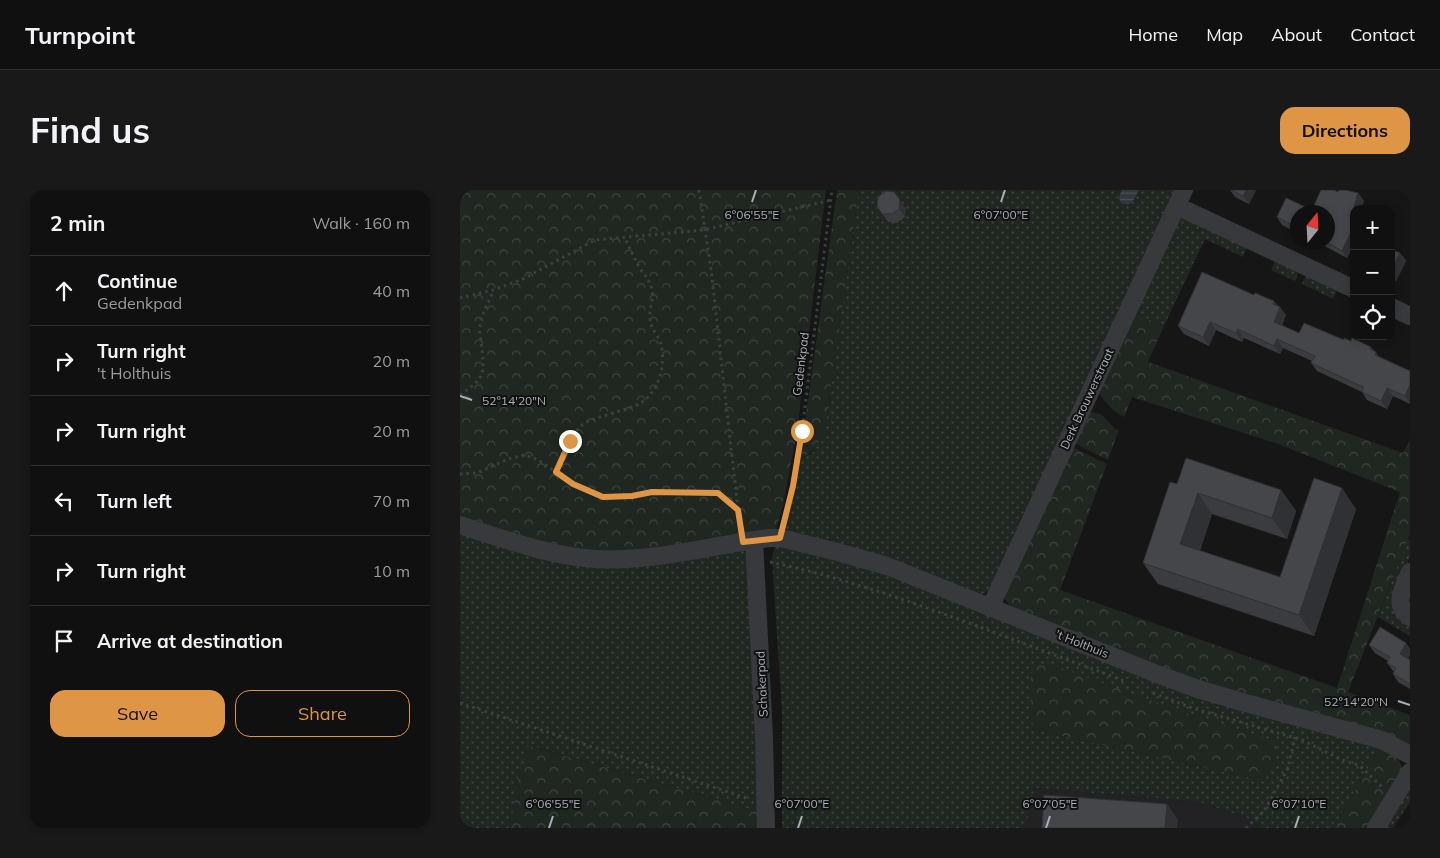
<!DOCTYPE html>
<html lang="en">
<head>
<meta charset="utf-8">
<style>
	:root { --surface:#101011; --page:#19191a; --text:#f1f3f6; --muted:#9c9d9f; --line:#303031; --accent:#df9546 }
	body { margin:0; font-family:Mulish,sans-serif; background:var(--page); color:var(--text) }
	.controls { position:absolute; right:15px; top:15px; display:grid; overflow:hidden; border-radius:10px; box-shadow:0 2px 8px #0003 }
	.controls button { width:45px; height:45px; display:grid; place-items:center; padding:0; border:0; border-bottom:1px solid var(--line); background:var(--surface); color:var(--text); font:25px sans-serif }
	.compass { position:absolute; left:830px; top:15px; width:45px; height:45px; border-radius:50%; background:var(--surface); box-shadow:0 2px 8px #0003; rotate:18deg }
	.stop { position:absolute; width:15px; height:15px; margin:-11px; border:4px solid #df9546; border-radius:50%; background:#fff }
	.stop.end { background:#df9546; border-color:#fff; box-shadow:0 1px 5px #0008 }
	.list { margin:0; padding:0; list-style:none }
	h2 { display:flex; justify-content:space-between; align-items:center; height:65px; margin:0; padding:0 20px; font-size:21px }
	h2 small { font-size:16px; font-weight:400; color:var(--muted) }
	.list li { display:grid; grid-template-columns:32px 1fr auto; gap:15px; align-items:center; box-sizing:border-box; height:70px; padding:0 20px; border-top:1px solid var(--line) }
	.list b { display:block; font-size:19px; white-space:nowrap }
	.list p { margin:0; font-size:16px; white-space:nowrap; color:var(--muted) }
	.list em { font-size:16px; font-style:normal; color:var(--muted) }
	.actions { display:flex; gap:10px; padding:15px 20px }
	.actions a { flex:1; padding:11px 0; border:1px solid var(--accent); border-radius:15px; text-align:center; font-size:18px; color:var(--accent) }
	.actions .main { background:var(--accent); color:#111 }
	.icon { flex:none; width:28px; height:28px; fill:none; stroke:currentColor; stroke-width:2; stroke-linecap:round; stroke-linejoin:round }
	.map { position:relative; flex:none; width:950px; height:638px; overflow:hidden; border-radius:15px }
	header { display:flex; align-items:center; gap:30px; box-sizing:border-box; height:70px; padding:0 25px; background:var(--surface); border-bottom:1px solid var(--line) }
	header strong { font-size:24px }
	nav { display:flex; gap:28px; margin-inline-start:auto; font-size:18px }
	.intro { display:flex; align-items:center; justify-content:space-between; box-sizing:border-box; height:120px; padding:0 30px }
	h1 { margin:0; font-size:35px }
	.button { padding:12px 22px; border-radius:15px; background:var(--accent); color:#111; font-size:18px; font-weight:700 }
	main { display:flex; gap:30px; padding:0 30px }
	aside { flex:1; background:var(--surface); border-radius:15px; box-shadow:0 2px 8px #0003 }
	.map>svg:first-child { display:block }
</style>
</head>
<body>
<header>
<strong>Turnpoint</strong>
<nav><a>Home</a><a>Map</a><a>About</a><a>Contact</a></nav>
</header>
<div class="intro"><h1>Find us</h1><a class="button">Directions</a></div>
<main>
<aside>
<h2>2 min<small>Walk · 160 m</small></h2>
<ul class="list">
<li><svg class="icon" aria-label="ahead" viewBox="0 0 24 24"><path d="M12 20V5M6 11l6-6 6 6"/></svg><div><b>Continue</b><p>Gedenkpad</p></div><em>40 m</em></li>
<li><svg class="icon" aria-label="right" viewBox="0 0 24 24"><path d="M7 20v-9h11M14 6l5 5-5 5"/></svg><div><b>Turn right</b><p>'t Holthuis</p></div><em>20 m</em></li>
<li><svg class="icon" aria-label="right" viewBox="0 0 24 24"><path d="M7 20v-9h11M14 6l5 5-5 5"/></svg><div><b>Turn right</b></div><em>20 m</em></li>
<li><svg class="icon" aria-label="left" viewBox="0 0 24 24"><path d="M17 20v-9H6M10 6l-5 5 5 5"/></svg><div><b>Turn left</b></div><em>70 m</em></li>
<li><svg class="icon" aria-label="right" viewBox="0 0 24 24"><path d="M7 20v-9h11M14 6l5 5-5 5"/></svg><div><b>Turn right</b></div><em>10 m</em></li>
<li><svg class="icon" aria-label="arrive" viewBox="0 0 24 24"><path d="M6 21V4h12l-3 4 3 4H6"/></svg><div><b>Arrive at destination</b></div></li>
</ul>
<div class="actions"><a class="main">Save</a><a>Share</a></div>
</aside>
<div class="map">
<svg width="950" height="638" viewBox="0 0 950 638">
	<defs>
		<pattern id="grass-dots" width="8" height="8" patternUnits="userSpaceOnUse" patternTransform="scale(1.25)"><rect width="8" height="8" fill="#202720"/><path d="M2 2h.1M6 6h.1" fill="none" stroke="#3e443e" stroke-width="1.8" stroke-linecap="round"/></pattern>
		<pattern id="forest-crowns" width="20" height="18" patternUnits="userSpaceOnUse" patternTransform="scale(1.25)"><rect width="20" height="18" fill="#202720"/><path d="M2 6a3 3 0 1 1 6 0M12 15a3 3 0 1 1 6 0" fill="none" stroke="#3e443e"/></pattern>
		<pattern id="water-rules" width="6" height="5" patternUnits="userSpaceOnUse" patternTransform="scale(1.25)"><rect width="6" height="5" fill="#2f383c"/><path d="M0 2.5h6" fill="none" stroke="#4a5256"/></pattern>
	</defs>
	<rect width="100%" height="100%" fill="#161617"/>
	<path fill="#222224" d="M575 598 739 612 791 629 801 638H565Z"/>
	<path fill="url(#grass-dots)" fill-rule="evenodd" d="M399 0H662L659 6 673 11 679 0H716L530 399 524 404 517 405 324 344 340 269 352 263 365 240Z
		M719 28 737 31 788 56 783 67 745 49 704 136 674 123Z
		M816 69 840 80 835 91 811 80Z
		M847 83 878 98 873 109 842 94Z
		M0 340 279 359 285 362 290 370 300 622 68 555 52 638H0Z
		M948 349 950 350V367L936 401 950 434V446L918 427Z
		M315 353 384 370 921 556 873 638H801L791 629 739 612 575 598 565 638H322V520L312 370ZM729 524 806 548 796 589 580 541 573 536Z
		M950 594V612L933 638H923Z"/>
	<path fill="url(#forest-crowns)" d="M0 0H366L337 242 323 315 315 343 197 362 110 360 0 329Z
		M377 0H399L365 240C358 255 355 261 340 269Z
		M674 123 704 136 688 172 943 263 950 249V344L888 502 950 525V558L741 493 551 417 545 409V403L612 257 647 274 600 400 877 498 940 302 818 254 672 207 664 227C653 222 645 211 638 202Z
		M628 222 641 224 655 239 659 240 648 270 614 253Z
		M590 474 729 524 806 548 814 552 818 561C812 577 813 583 796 589L580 541 573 536 570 529 571 485 575 475Z
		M67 555 300 622 298 638H50L60 573 64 574Z
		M921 556C931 563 941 567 942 580L909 638H873Z"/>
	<path fill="url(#water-rules)" d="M662 0H679L673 11 668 15 660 12 659 6Z"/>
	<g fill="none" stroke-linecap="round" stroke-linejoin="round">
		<path stroke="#3d4043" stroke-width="3" stroke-dasharray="2.5 4" stroke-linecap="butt" d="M239 0 251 79 278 320 281 337
			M0 108 33 100 63 89 135 50 244 40 371 10
			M0 205C26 187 25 184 21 153 21 148 19 142 20 137 21 124 29 113 33 101
			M96 281C103 266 109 247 122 235 130 228 165 221 179 214 199 202 206 176 201 154 199 147 193 141 191 134 187 122 194 112 192 100 190 90 184 85 179 77 174 67 169 57 164 46
			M0 284 17 283 48 269 64 265 77 269 113 294 143 307 171 306 192 302H246L258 303 277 320
			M324 333 333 296 342 241 372 0
			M310 372C381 387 449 411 517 436 567 455 617 473 667 492
			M693 503 732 518 842 550 880 569 900 576 923 598
			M0 513 289 609
			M786 638 804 621 828 578 835 547"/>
		<path stroke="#37393c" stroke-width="18" d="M717 16 894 99
			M931 117 950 126
			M0 335C44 349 89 366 136 369 195 372 251 355 309 348H320L374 361 427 376 697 484 738 499 782 512 922 550 950 565
			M294 350 304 547 306 638
			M950 382C944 397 932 415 950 427
			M530 418 724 0
			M916 638 950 582"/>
	</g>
	<path fill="#3b3c40" d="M770 0H796L789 14 775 7Z
		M861 0H874L878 2 879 0H885L898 3 904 11 901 19H894V55L887 68 857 52H868V22H838V43L822 35 817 27 826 8 852 20Z
		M417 16 446 19 445 27 437 33 428 32Z
		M931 59 940 63 946 71 936 91 931 89Z
		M794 105 814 111 817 115 820 117 826 125 822 135 839 143 891 151 911 157 919 167 950 181V214L933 206 927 219 907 210 902 202 857 181 851 173 852 171 823 158 820 164 784 148 782 152 756 140 749 156 724 144 718 136Z
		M717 294 821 300 836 321 827 349 752 324 740 361 820 387 896 319 854 446 698 394 683 373Z
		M946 453 950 459V465L948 468 950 470V499L938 492 933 484 934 482 927 473 928 471 915 463 909 455Z"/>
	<path fill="#303134" d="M786 0H796L789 14 783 6Z
		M434 2 446 19 445 27 439 19Z
		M898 3 904 11 901 19H895L894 17Z
		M894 36V55L887 68 882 61Z
		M940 63 946 71 936 91 931 84V81Z
		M814 111 819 119 820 117 826 125 820 140 814 132 813 114Z
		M750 132 756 140 749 156 743 147Z
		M778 139 784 148 782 152 776 143Z
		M817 149 823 158 820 164 814 156Z
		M911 157 916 163V162L922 171 916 168 910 159Z
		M950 194V214L945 206Z
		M927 198 933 206 927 219 921 211Z
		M882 298 896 319 854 446 839 425Z
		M821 300 836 321 827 349 812 328Z
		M738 303 752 324 735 375 720 354Z
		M946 453 950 459V465L946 472 940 464Z
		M707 614 718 630 717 638H705Z"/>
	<path fill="#45464a" stroke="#303134" d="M771 0H786L783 6Z
		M861 0H874L878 2 879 0H885L898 3 894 17 898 19H894V36L882 61 866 52H868V22H838V38L817 27 826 8 852 20Z
		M426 1 434 2 440 10 439 19 432 24H422L417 16 418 7Z
		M931 59 940 63 931 81Z
		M742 82 794 105 795 103 814 111 813 114 820 117 814 132 839 143 844 133 884 150V148L891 151 892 148 911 157 910 159 916 162 915 165 950 181V194L945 206 927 198 921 211 902 202 903 197 851 173 855 166 817 149 814 156 778 139 776 143 750 132 743 147 718 136Z
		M726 268 821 300 812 328 738 303 720 354 820 387 854 288 882 298 839 425 683 373 710 292 717 294Z
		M920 437 946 453 940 464 950 470V494L933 484 936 478 927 473 930 467 909 455Z
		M584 605 707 614 705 638H582Z"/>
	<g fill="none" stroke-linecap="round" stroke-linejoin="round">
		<path stroke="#df9546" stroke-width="6" d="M110 251 96 282 113 294 143 307 172 306 192 302 258 303 278 320 283 352 320 348 333 296 342 241"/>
	</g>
	<path fill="none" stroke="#a9afb6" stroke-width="2" d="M292 12 296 0M541 12 545 0M0 206 12 210M938 511 950 515M89 638 93 626M338 638 342 626M586 638 590 626M835 638 839 626"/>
	<g text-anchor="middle" stroke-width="4" stroke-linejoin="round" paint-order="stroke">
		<g font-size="12" fill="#a9afb6" stroke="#111112">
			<text transform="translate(341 174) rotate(-83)" y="4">Gedenkpad</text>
			<text transform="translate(627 209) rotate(-65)" y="4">Derk Brouwerstraat</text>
			<text transform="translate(622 454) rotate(22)" y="4">'t Holthuis</text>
			<text transform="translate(302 494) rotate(-93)" y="4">Schakerpad</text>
		</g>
	</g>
	<g font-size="12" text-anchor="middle" fill="#a9afb6" stroke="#111112" stroke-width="4" stroke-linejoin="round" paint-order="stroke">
		<text x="292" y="29">6°06'55"E</text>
		<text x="541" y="29">6°07'00"E</text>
		<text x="54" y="215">52°14'20"N</text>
		<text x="896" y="516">52°14'20"N</text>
		<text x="93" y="618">6°06'55"E</text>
		<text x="342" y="618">6°07'00"E</text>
		<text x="590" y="618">6°07'05"E</text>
		<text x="839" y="618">6°07'10"E</text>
	</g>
</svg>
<div class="controls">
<button>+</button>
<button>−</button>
<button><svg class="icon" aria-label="locate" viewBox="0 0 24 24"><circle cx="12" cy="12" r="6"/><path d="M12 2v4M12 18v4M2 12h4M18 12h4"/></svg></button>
</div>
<svg class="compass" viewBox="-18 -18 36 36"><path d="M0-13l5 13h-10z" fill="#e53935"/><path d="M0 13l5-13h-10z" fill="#9c9d9f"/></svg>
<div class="stop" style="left:342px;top:241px"></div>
<div class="stop end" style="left:110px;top:251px"></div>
</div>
</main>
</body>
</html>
